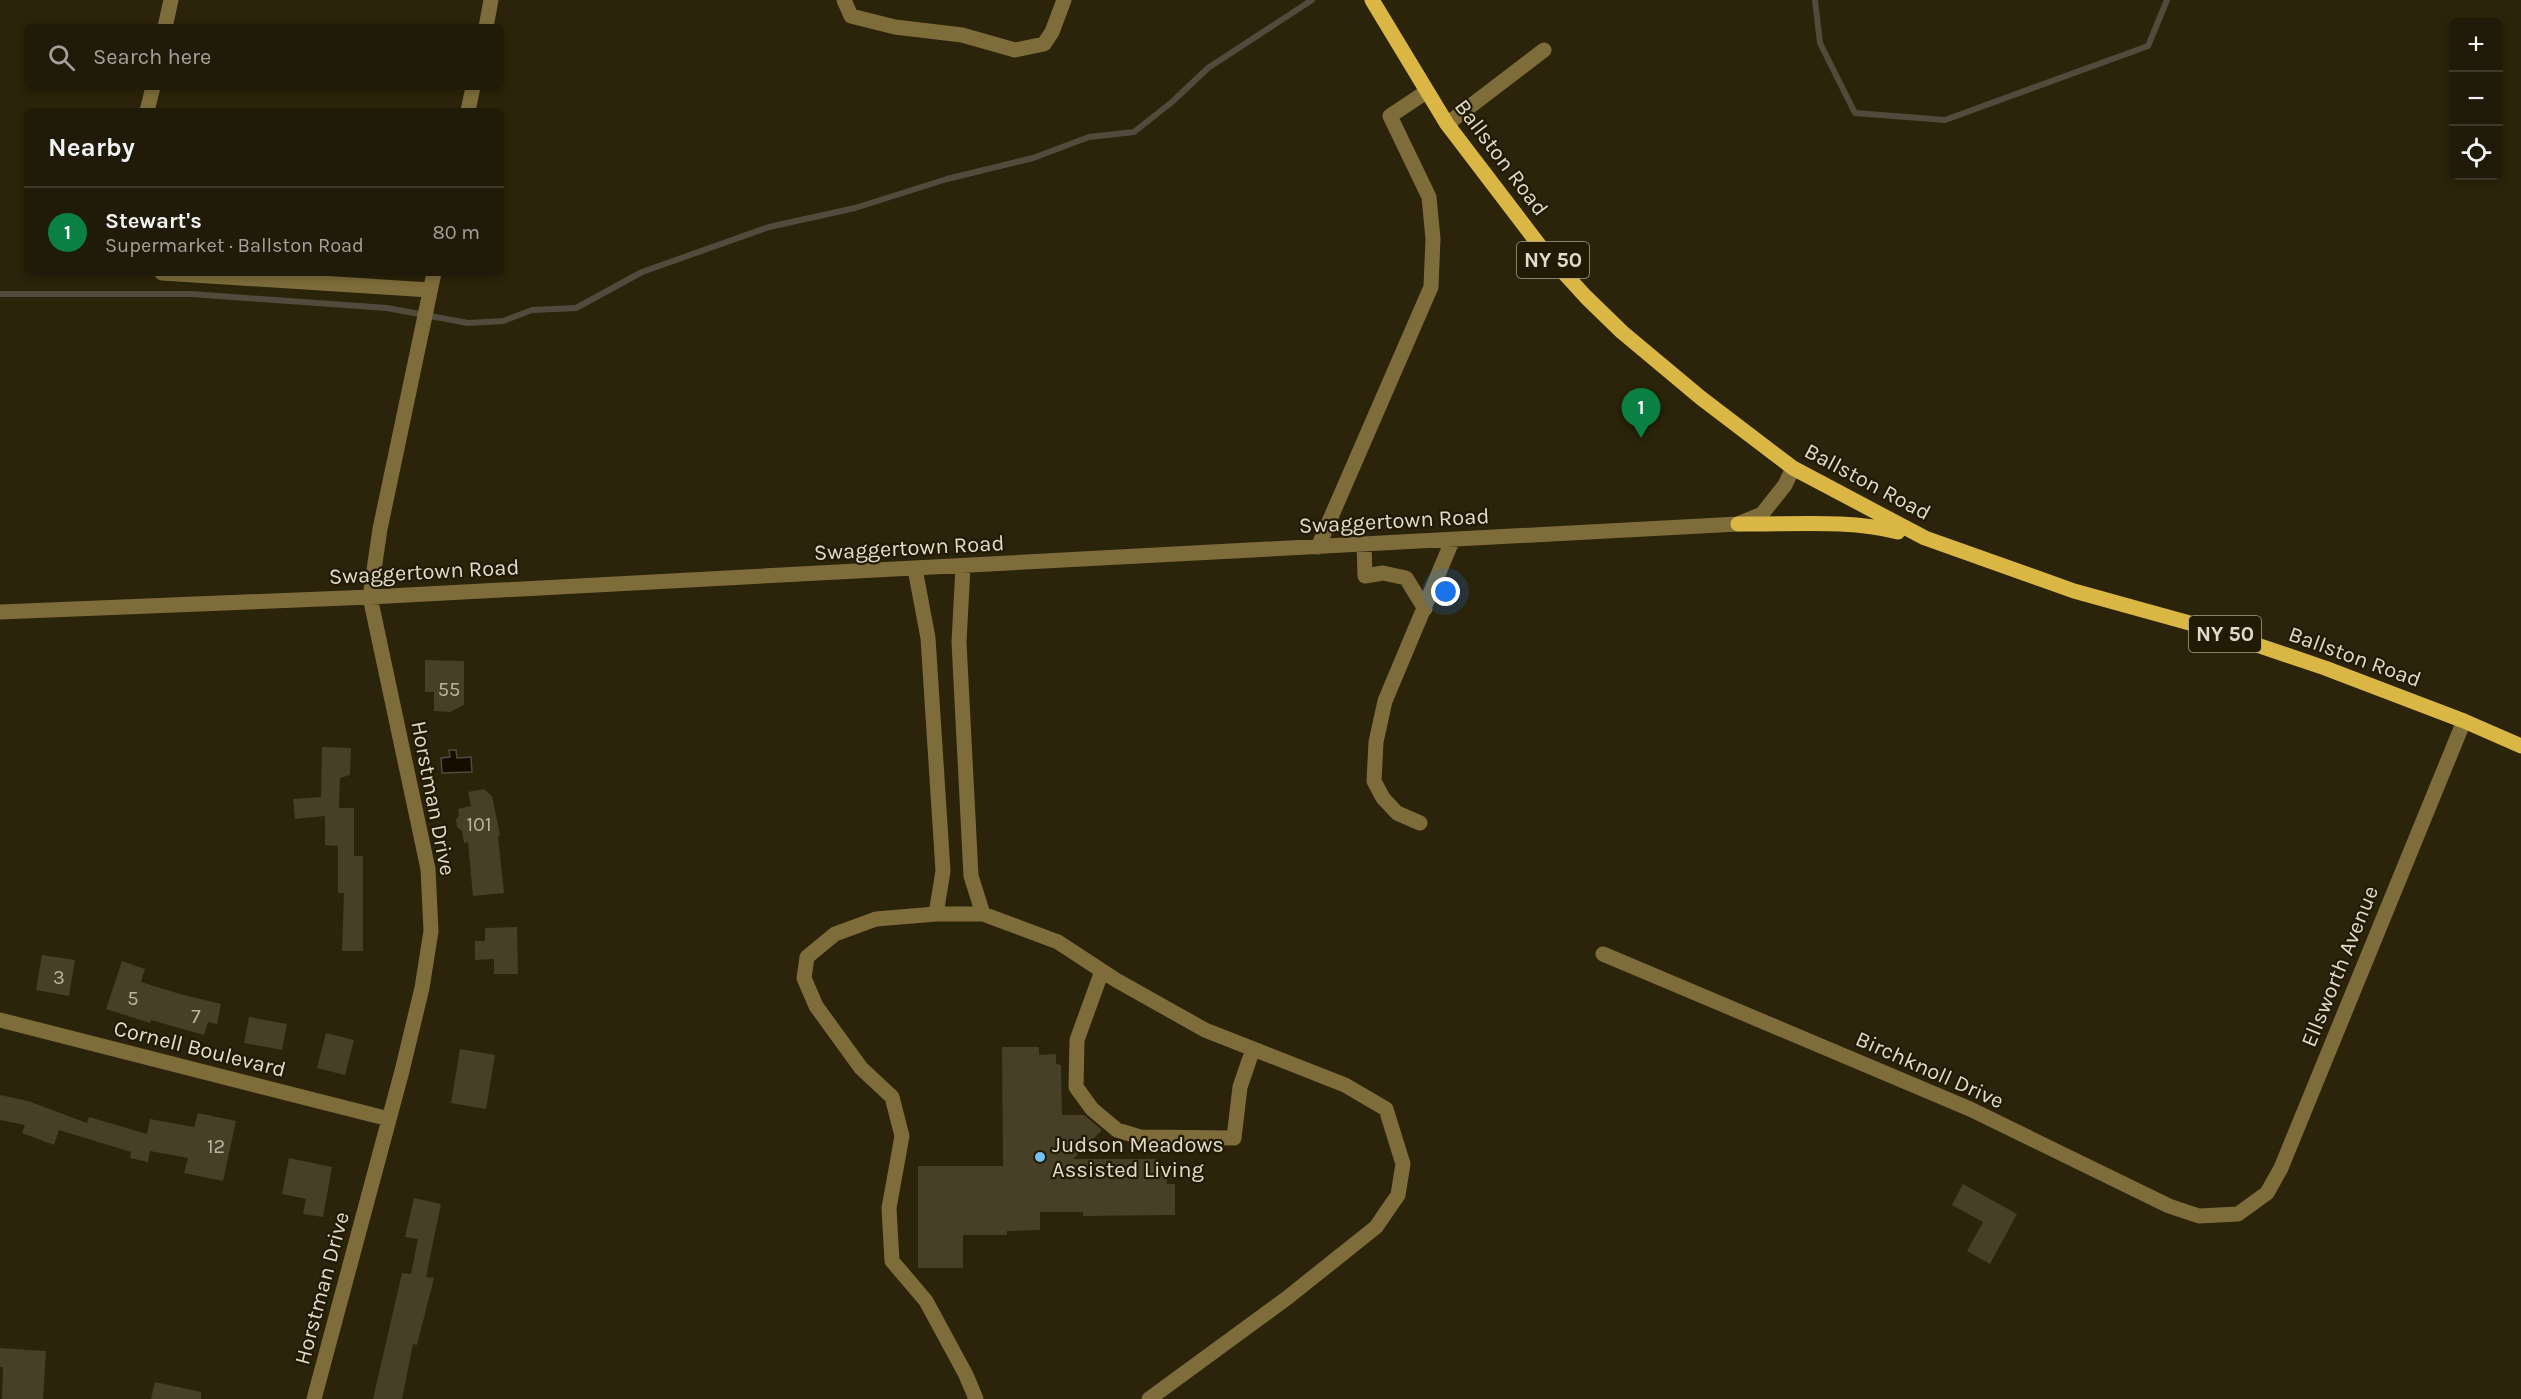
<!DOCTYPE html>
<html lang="en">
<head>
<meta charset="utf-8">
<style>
	:root { --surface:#201a08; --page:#282312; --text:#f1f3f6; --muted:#a2a19c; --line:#3d3829; --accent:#0b8043 }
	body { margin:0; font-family:Karla,sans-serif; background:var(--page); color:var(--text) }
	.controls { position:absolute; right:18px; top:18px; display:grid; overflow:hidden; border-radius:9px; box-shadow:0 3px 9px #0003 }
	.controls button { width:54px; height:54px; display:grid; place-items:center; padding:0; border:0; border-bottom:2px solid var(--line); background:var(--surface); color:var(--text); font:30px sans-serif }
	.you { position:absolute; left:1446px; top:592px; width:21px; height:21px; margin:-15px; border:4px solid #fff; border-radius:50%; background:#1a73e8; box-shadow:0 0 0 9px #1a73e833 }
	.badge { display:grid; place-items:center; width:39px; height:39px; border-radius:50%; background:var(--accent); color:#fff; font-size:20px; font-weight:700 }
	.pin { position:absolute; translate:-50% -50px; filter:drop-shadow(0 2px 3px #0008) }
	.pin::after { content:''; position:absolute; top:32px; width:21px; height:18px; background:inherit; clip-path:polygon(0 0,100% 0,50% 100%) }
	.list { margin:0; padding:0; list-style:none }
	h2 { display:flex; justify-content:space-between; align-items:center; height:78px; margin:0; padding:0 24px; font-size:26px }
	h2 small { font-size:20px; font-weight:400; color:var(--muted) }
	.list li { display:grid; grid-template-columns:39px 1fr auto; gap:18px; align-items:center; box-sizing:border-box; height:90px; padding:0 24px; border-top:2px solid var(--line) }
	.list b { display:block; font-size:22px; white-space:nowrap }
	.list p { margin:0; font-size:20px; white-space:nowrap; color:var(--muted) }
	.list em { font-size:20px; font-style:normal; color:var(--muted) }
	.icon { flex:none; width:33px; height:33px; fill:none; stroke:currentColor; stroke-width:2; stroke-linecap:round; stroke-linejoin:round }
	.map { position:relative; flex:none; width:2521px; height:1399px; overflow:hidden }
	.search { position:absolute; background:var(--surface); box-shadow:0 3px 9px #0003; left:24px; top:24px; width:480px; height:66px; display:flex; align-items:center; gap:15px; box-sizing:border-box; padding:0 21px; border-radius:9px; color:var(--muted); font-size:22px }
	.panel { position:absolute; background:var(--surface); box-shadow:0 3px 9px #0003; left:24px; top:108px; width:480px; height:168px; border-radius:9px }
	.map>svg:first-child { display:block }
</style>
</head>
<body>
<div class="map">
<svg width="2521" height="1399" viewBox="0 0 2521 1399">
	<rect width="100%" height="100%" fill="#2b230a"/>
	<path fill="#150d00" stroke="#524b3d" stroke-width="1.5" d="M449 750H456L457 758 471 757 472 772 442 773 441 758 450 757Z"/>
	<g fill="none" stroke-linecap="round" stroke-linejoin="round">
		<path stroke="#524b3d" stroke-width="6" d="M1815 0 1820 43 1855 113 1945 120 2148 46 2167 0
			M0 294H191L387 308 468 323 503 321 532 310 576 308 642 272 769 227 855 208 947 179 1033 158 1089 137 1134 132 1172 102 1208 68 1312 0"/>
	</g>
	<path fill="#484026" d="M425 660 464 661V705L450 712 434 711V692H425Z
		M322 747 351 748 350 775 340 778 339 808H354V856H363V951H342L344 893H338V846L325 845V816L295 819 293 799 321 797Z
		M484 789 492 796 500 835 498 836 504 893 473 896 468 842 464 843 462 831 457 827 456 819 459 816 458 809 471 806 468 792Z
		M517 927 518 974H494V959L475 960V941H485V928Z
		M42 955 75 960 69 996 36 990Z
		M122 961 145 969 141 982 180 994 221 1004 217 1024 208 1022 204 1035 151 1020 150 1023 106 1009Z
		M249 1017 287 1024 282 1050 244 1043Z
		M326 1033 354 1040 345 1075 317 1068Z
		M1002 1047H1039V1055L1056 1054V1064L1061 1065 1062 1115H1084L1102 1130 1073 1159H1156V1166H1167V1184H1175V1215L1083 1216V1212H1040V1230L1007 1231V1235H963V1268H918V1166H1003Z
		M460 1049 495 1055 486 1109 451 1103Z
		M0 1095 28 1101 87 1123 89 1117 147 1134 150 1119 194 1127 198 1113 236 1121 223 1181 184 1173 188 1158 150 1151 148 1162 130 1158 131 1152 59 1130 54 1145 22 1133 25 1125 0 1120Z
		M289 1158 332 1167 323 1217 303 1214 306 1199 282 1194Z
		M1963 1184 2017 1214 1990 1264 1967 1251 1983 1222 1952 1205Z
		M414 1198 441 1204 426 1277 434 1278 417 1345 413 1344 402 1399H373L402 1273 411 1274 418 1239 405 1237Z
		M0 1348 46 1351 43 1399H2L3 1367H0Z
		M155 1382 201 1392V1399H151Z"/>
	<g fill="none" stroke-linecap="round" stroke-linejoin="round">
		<path stroke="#7e6d3b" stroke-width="15" d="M844 0 851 16 895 27 962 35 1015 50 1044 44 1052 32 1064 0
			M165 27 171 0
			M486 27 491 0
			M147 111 153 87
			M468 111 473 87
			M1447 124 1544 50
			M162 273 430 290
			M1364 544 1365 576 1383 573 1406 578 1425 609
			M1318 547 1431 287 1433 239 1429 197 1390 116 1426 92
			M963 567 959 642 971 876 983 914
			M915 569 928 638 943 871 936 914
			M0 612 370 597 1738 524 1762 514 1785 485 1793 468
			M1420 823 1397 813 1383 798 1374 781 1376 742 1385 701 1453 539
			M1603 954 1970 1109 2169 1206 2199 1216 2238 1214 2267 1193 2281 1168 2464 721
			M1102 971 1077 1040 1076 1087 1092 1109 1117 1130 1140 1137 1234 1138 1240 1087 1253 1049
			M0 1020 389 1119
			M314 1399 402 1071 422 988 431 931 428 869 370 597 380 529 434 273
			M976 1399 966 1375 926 1301 892 1261 889 1208 902 1136 892 1097 861 1068 816 1006 804 978 807 957 835 934 876 919 936 914H983L1058 942 1116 980 1205 1030 1345 1085 1386 1109 1403 1164 1398 1195 1376 1227 1287 1298 1149 1399"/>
		<path stroke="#dab644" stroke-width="15" d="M1372 0 1447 124 1543 250 1586 297 1622 332 1701 398 1793 468 1925 538 2074 591 2204 627 2325 668 2464 721 2521 746
			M1738 524C1791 525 1847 519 1898 532"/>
	</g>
	<circle fill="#75c0f6" stroke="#221a02" stroke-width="2" cx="1040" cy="1157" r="6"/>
	<g text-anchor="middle" stroke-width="4.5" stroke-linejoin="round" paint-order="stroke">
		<g font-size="20" fill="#bab4a2">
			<text x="449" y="696">55</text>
			<text x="479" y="831">101</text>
			<text x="59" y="984">3</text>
			<text x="133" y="1005">5</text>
			<text x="196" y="1023">7</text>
			<text x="216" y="1153">12</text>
		</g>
		<g fill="#221a02" stroke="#a7a18f" stroke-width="1.5">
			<rect x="1517" y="242" width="72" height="36" rx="4.5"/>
			<rect x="2189" y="616" width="72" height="36" rx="4.5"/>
		</g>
		<g font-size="21" font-weight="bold" fill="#e0dbcc">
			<text x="1553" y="267">NY 50</text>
			<text x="2225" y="641">NY 50</text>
		</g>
		<g font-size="22" fill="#e0dbcc" stroke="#221a02">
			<text transform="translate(1502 157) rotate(53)" y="8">Ballston Road</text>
			<text transform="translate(1868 481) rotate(28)" y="8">Ballston Road</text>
			<text transform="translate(1394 520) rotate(-3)" y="8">Swaggertown Road</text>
			<text transform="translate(909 547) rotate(-3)" y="8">Swaggertown Road</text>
			<text transform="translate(424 571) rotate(-3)" y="8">Swaggertown Road</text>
			<text transform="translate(2355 656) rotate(20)" y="8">Ballston Road</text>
			<text transform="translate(434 798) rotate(79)" y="8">Horstman Drive</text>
			<text transform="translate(2339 966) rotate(-68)" y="8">Ellsworth Avenue</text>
			<text transform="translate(200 1048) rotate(14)" y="8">Cornell Boulevard</text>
			<text transform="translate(1930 1069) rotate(24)" y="8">Birchknoll Drive</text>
			<text transform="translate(321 1288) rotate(-75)" y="8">Horstman Drive</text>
		</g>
		<g font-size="22" fill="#e0dbcc" stroke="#221a02" text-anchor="start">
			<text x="1052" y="1152">Judson Meadows<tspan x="1052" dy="25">Assisted Living</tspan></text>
		</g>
	</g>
</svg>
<div class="controls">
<button>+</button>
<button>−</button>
<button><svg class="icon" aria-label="locate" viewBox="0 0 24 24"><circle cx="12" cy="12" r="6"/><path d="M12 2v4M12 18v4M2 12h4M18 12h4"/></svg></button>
</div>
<div class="you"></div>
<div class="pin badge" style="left:1641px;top:438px">1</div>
<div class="search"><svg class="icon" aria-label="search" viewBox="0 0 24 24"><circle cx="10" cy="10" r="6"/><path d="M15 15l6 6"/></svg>Search here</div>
<section class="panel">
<h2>Nearby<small></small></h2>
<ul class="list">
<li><span class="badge">1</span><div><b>Stewart's</b><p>Supermarket · Ballston Road</p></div><em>80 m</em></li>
</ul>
</section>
</div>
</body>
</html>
